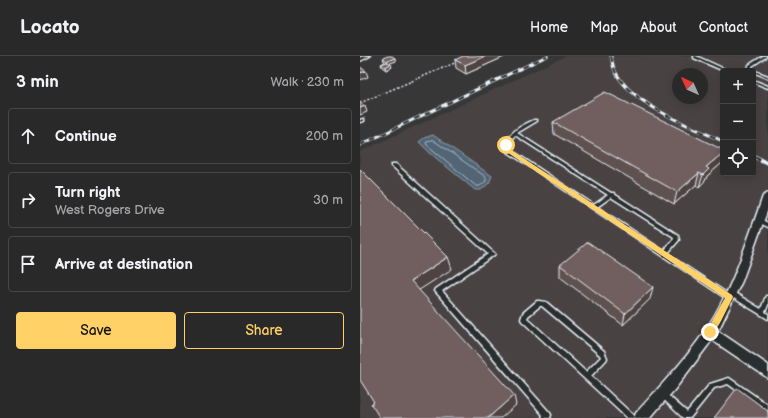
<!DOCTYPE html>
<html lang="en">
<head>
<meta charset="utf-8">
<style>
	:root { --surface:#2a292a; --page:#363536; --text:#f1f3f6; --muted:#a5a6a8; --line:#464547; --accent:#ffd166 }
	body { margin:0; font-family:"Balsamiq Sans",sans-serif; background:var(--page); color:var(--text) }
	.controls { position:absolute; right:12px; top:12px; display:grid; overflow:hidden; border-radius:4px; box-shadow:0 2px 10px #0003 }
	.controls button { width:36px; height:36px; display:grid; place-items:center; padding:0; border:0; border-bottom:1px solid var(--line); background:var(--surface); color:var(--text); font:20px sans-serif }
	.compass { position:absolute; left:312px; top:12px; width:36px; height:36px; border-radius:50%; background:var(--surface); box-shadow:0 2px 10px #0003; rotate:315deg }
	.stop { position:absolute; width:12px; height:12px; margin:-9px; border:3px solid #ffd166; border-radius:50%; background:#fff }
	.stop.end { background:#ffd166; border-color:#fff; box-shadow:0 1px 4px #0008 }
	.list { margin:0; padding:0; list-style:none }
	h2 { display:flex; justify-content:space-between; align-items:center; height:52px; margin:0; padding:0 16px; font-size:17px }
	h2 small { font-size:13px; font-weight:400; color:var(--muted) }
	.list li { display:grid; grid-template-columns:26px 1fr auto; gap:12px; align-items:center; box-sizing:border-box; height:56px; margin:0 8px 8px; padding:0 8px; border:1px solid var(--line); border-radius:4px }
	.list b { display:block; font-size:15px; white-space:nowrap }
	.list p { margin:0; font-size:13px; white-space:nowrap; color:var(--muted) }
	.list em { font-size:13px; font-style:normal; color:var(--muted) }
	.actions { display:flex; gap:8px; padding:12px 16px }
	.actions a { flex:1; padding:9px 0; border:1px solid var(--accent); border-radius:4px; text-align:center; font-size:14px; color:var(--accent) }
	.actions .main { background:var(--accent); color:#111 }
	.icon { flex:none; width:22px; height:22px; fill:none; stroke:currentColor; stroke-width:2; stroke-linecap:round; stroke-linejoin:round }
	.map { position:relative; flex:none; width:408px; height:362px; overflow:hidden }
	header { display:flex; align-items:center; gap:24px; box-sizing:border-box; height:56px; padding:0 20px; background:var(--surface); border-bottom:1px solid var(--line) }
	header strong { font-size:19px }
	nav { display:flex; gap:22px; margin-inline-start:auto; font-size:14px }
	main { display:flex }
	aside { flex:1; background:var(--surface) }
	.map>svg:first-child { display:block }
</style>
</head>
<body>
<header>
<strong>Locato</strong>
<nav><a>Home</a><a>Map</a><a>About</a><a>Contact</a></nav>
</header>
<main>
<aside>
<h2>3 min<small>Walk · 230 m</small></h2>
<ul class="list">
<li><svg class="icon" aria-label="ahead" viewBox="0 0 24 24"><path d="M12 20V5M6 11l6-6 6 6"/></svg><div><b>Continue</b></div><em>200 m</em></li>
<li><svg class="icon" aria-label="right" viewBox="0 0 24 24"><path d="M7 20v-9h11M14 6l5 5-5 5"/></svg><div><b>Turn right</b><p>West Rogers Drive</p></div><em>30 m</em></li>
<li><svg class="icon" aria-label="arrive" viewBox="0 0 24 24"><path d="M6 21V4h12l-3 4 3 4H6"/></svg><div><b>Arrive at destination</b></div></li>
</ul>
<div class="actions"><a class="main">Save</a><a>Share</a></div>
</aside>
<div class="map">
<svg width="408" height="362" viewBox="0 0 408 362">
	<rect width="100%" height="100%" fill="#383738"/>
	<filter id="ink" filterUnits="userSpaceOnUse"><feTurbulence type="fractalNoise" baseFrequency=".025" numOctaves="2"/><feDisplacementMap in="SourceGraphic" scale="8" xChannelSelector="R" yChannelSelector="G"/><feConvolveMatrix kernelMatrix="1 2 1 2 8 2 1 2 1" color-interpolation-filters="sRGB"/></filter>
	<g filter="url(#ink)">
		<path fill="#494343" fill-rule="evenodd" d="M206 0H408V362H0V96ZM363 15H393V117H363ZM318 18H342V42H318Z"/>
		<path fill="#516575" stroke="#8d9da9" d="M73 79 132 120 129 127 121 134H115L70 97 59 86 64 82Z"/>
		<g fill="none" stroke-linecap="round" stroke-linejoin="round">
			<path stroke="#acb9c4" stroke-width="1" d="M73 84 126 121V125L120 130H116L66 88 67 85Z"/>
			<defs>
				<path id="service" d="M334 0H336L369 15H364L334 2Z
					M403 0H407L392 10V14L408 20V22L393 16V15H389L388 14 389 9Z
					M393 24 408 30V32L393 26Z
					M3 63H4V65L0 66V64Z
					M174 64H176L177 65 157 77 251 137H254V138L318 179 319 184 307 198 368 238 369 236H373L401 253 406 240H408V249L405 256 408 258V263L372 241 371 243H367L148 96 145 89C150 75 161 70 174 64ZM155 79 248 139 234 149 151 94C149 88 150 84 155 79ZM251 141 314 181 313 184 304 195 237 151Z
					M32 108H36L134 197 135 198 134 199 82 235 190 357 191 359 190 362H182L183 359 75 235 76 233 128 198 32 110Z
					M398 162 408 167V171L396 165V164Z
					M177 245H179L186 246 244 295 247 302 246 304 231 320 274 360 275 362H267L162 265 161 263 163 257ZM180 250H182L240 299 241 301 226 316 167 262 168 260Z
					M369 322 408 349V356L368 328 354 332 330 362H323L301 341 300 339 301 337 303 336 305 337 327 356 350 328Z"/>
				<path id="minor" d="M10 0 0 5V1Z
					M408 137V153L382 225 358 275 408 309V322L352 284 315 333 290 362H274L276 357C303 327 335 294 355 259 376 222 389 180 403 140Z"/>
			</defs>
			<use href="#service" stroke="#e8f1f8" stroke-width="3"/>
			<use href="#minor" stroke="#e8f1f8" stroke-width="3"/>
			<path stroke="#e8f1f8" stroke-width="1.5" stroke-dasharray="2 2" stroke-linecap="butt" d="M0 47 97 6"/>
			<use href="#service" fill="#2a2d2e" fill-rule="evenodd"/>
			<use href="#minor" fill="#2a2d2e" fill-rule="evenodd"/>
			<defs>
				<path id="rail-far1" d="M251 0C252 5 253 11 255 15 271 48 331 71 363 85
					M0 89 187 0"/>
				<path id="rail" d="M393 100 408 107"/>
			</defs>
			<use href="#rail-far1" stroke="#e8f1f8" stroke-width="3"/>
			<use href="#rail" stroke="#e8f1f8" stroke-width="4.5"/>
			<use href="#rail-far1" stroke="#2a2d2e" stroke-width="2" stroke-dasharray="6" stroke-linecap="butt"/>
			<use href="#rail" stroke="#2a2d2e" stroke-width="3" stroke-dasharray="8" stroke-linecap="butt"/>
		</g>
		<path fill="#615151" stroke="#e8f1f8" d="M146 0 106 18 96 12 95 4Z
			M23 2 36 5 29 7 32 11 26 14 22 11 21 8 25 6 24 5Z
			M193 66 362 107 347 120 345 125 339 131 336 129 314 148 194 78Z
			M200 209 290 243 263 269 200 221Z"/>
		<path fill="#4f4242" stroke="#e8f1f8" d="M126 0H146L106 18 105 9Z
			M35 2 36 5 28 8 27 5Z
			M31 8 32 11 26 14 25 11Z
			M6 15 8 21 0 24V17Z
			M5 50 7 56 0 59V52Z
			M363 97V104L362 107 347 120 345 125 339 131 343 119 346 111Z
			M339 117 336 129 314 148 317 136Z
			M88 201 92 213 56 236 51 225Z
			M293 231 290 243 263 269 265 258Z
			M154 339 156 349 141 362H128Z"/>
		<path fill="#715e5e" stroke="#e8f1f8" d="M28 0H32L35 2 27 5 23 2Z
			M103 0H126L105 9 95 4Z
			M27 6 31 8 25 11 21 8Z
			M0 11 6 15 0 17Z
			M245 36 363 94V97L346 111 349 113 343 119 339 117 317 136 193 66Z
			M0 46 5 50 0 52Z
			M0 113 88 201 51 225 154 339 128 362H20L11 348 14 346 0 324Z
			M228 186 293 231 265 258 200 209Z
			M377 332 408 355V362H354Z"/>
	</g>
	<path fill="#ffd166" d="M145 88H148L151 94 372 239 373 241 361 265 353 279H347L346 276 365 242 147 96Z"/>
</svg>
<div class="controls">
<button>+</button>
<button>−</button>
<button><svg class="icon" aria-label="locate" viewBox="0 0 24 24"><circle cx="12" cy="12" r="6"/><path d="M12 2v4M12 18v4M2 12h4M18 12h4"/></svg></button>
</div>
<svg class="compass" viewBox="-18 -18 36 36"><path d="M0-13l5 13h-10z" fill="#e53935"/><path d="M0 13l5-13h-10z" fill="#a5a6a8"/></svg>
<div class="stop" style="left:146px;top:89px"></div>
<div class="stop end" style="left:350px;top:276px"></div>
</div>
</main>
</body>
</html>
